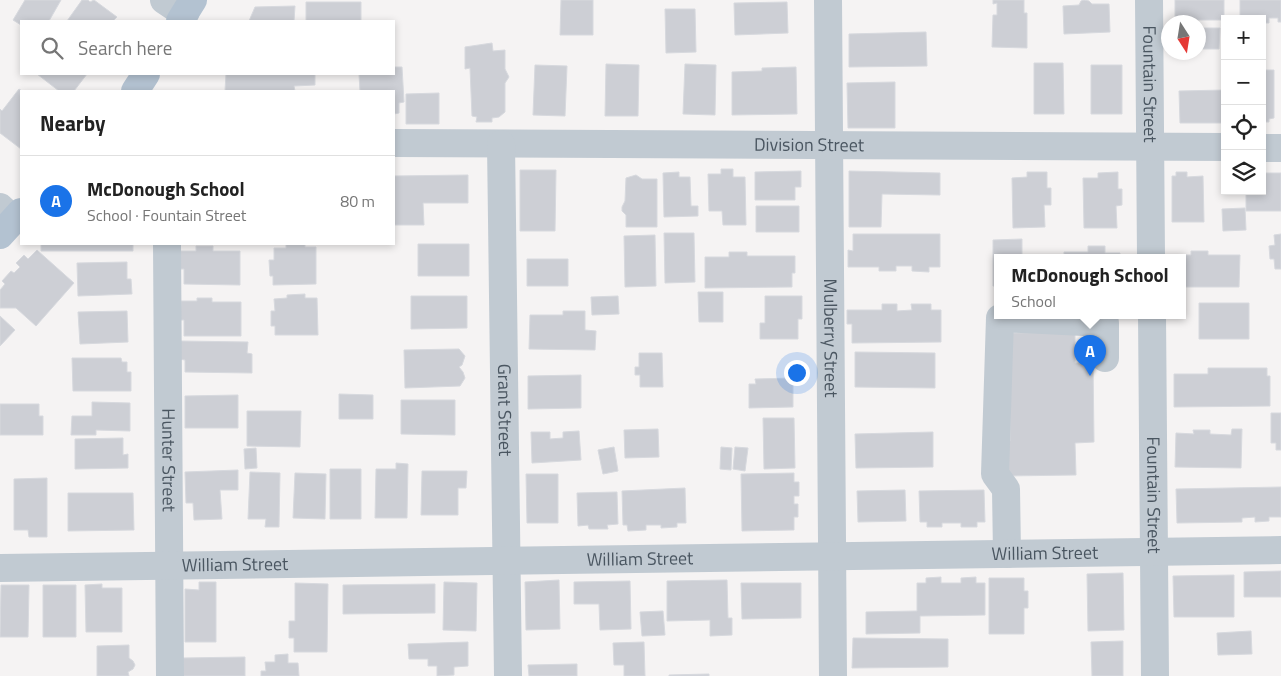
<!DOCTYPE html>
<html lang="en">
<head>
<meta charset="utf-8">
<style>
	:root { --surface:#fff; --page:#f6f6f6; --text:#222; --muted:#767676; --line:#e0e0e0; --accent:#1a73e8 }
	body { margin:0; font-family:"Titillium Web",sans-serif; background:var(--page); color:var(--text) }
	.controls { position:absolute; right:15px; top:15px; display:grid; overflow:hidden; border-radius:0px; box-shadow:0 2px 8px #0003 }
	.controls button { width:45px; height:45px; display:grid; place-items:center; padding:0; border:0; border-bottom:1px solid var(--line); background:var(--surface); color:var(--text); font:25px sans-serif }
	.compass { position:absolute; left:1161px; top:15px; width:45px; height:45px; border-radius:50%; background:var(--surface); box-shadow:0 2px 8px #0003; rotate:168deg }
	.you { position:absolute; left:796px; top:372px; width:18px; height:18px; margin:-12px; border:4px solid #fff; border-radius:50%; background:#1a73e8; box-shadow:0 0 0 8px #1a73e833 }
	.badge { display:grid; place-items:center; width:32px; height:32px; border-radius:50%; background:var(--accent); color:#fff; font-size:16px; font-weight:700 }
	.pin { position:absolute; translate:-50% -41px; filter:drop-shadow(0 1px 2px #0008) }
	.pin::after { content:''; position:absolute; top:26px; width:18px; height:15px; background:inherit; clip-path:polygon(0 0,100% 0,50% 100%) }
	.popup { position:absolute; left:994px; top:254px; width:192px; height:65px; box-sizing:border-box; display:grid; place-content:center; border-radius:0px; background:var(--surface); filter:drop-shadow(0 1px 4px #0005); font-size:16px; white-space:nowrap; color:var(--muted) }
	.popup b { font-size:19px; color:var(--text) }
	.popup::after { content:''; position:absolute; left:50%; top:100%; margin-left:-10px; border:10px solid transparent; border-top-color:var(--surface) }
	.list { margin:0; padding:0; list-style:none }
	h2 { display:flex; justify-content:space-between; align-items:center; height:65px; margin:0; padding:0 20px; font-size:21px }
	h2 small { font-size:16px; font-weight:400; color:var(--muted) }
	.list li { display:grid; grid-template-columns:32px 1fr auto; gap:15px; align-items:center; box-sizing:border-box; height:90px; padding:0 20px; border-top:1px solid var(--line) }
	.list b { display:block; font-size:19px; white-space:nowrap }
	.list p { margin:0; font-size:16px; white-space:nowrap; color:var(--muted) }
	.list em { font-size:16px; font-style:normal; color:var(--muted) }
	.icon { flex:none; width:28px; height:28px; fill:none; stroke:currentColor; stroke-width:2; stroke-linecap:round; stroke-linejoin:round }
	.map { position:relative; flex:none; width:1281px; height:676px; overflow:hidden }
	.search { position:absolute; background:var(--surface); box-shadow:0 2px 8px #0003; left:20px; top:20px; width:375px; height:55px; display:flex; align-items:center; gap:12px; box-sizing:border-box; padding:0 18px; border-radius:0px; color:var(--muted); font-size:19px }
	.panel { position:absolute; background:var(--surface); box-shadow:0 2px 8px #0003; left:20px; top:90px; width:375px; height:155px; border-radius:0px }
	.map>svg:first-child { display:block }
</style>
</head>
<body>
<div class="map">
<svg width="1281" height="676" viewBox="0 0 1281 676">
	<rect width="100%" height="100%" fill="#f5f3f3"/>
	<path fill="#cdcfd5" stroke="#d7d9de" d="M25 0H61L49 21H21V25L13 20Z
		M82 0H88L90 2 94 0 117 17 114 20 115 21H67Z
		M561 0H593V35H560Z
		M993 0H1024V13H1027V48L992 47 993 15H997V3L993 4Z
		M1084 0 1089 1 1092 4H1109L1110 32 1064 34 1063 6 1079 5 1081 1Z
		M1175 0H1224V20H1175Z
		M1240 0H1281V22H1278V18H1269V23H1262V19L1240 18Z
		M306 2H361V21H306Z
		M787 2 788 33 735 35 734 3Z
		M295 6 294 21H249L255 7Z
		M665 9H695L696 52 666 53Z
		M1198 28H1220L1219 49H1198Z
		M926 32 927 66 849 67V34Z
		M492 43 493 51 505 50V69L509 77 505 83V112L499 117 492 118V122H476L477 117 472 116 470 68 465 69V47Z
		M1034 63H1063L1064 114H1034Z
		M606 64 639 65 638 116H605Z
		M685 64 716 65 715 115 683 114Z
		M535 65 567 66 565 116 533 115Z
		M1091 65H1122V114H1091Z
		M394 67H402L404 102 399 103V113L394 114V91H360L359 74H394Z
		M796 67 797 114 732 115V72L762 71V68Z
		M1262 70H1274V118L1269 119V122H1262Z
		M37 74H87L74 91H59Z
		M226 74H315V85L294 86 295 91H225Z
		M895 82V128H848L847 83Z
		M19 89 22 91 21 149 0 133V109L2 111Z
		M1225 90V123H1180L1179 91Z
		M439 93V124H406V94Z
		M721 169H733V177H745L746 225H723L722 211H709L708 174H721Z
		M520 170H556L555 231H520Z
		M801 171V187H795V200H755V172Z
		M849 171 940 173V195L882 194 881 227H849Z
		M679 172V177H690L691 206H698V216L664 217 663 173Z
		M1027 172H1047V188H1051V205H1044L1045 227 1013 228 1012 178 1027 177Z
		M1118 172V189H1122V205L1116 206 1117 228H1084L1083 178H1098V173Z
		M1176 172H1187V177L1203 176 1204 222H1172V176H1176Z
		M1262 173H1281V211H1246V191H1262Z
		M468 175V203H423L424 225H394V176Z
		M636 175 642 179H657V227H626V215L622 211V207L625 201 626 178Z
		M756 206H799V232H756Z
		M1245 208 1246 230 1223 231 1222 209Z
		M664 233H694L695 282 665 283Z
		M853 234H940V267H929V272L912 271V266H896V271H879V267H848V250L853 251Z
		M1281 234V269H1275L1274 259H1270L1269 246 1275 245 1274 235Z
		M655 235 656 286 625 287 624 236Z
		M1022 239V257H998V286H993V240Z
		M41 244H133V251H41Z
		M286 244H305V247H316V284L273 285V276H270L269 260H274V248H286Z
		M418 244H469V276H418Z
		M196 246H213V251H240V285L184 284V269H179L180 251H196Z
		M1088 246H1105V253H1120V257H1064V252H1088Z
		M37 250 74 283 36 326 16 308H0V290L5 284 2 281 11 271 14 273 20 267 16 263 24 255 28 259Z
		M1191 251H1208V255H1240L1239 287H1182V257H1174V255H1191Z
		M729 252H747V256H795V273H792V287L705 288V257H729Z
		M527 259H568V286H527Z
		M127 262V279H131L132 294 78 296 77 263Z
		M698 292H723V322H699Z
		M305 294V298H317L318 335H275V326H271V311H275L274 299 287 298V295Z
		M411 296H467V328L411 329Z
		M618 296 619 314 592 315 591 297Z
		M765 296H802V319H798V339H760V323H765Z
		M197 298H212V302H241V336H184V320H180L181 301H197Z
		M1199 303H1249V339H1199Z
		M882 304H897V311L912 310 911 304H931V310H941V342L852 343V324H847V310H882Z
		M127 311 128 342 80 344 78 312Z
		M563 311H585V330L596 331 595 350 529 349 530 315H563Z
		M0 316 15 330 0 346Z
		M1075 332V363H1093L1094 442 1075 443 1076 475 1006 476V442L1010 441V368L1005 333Z
		M180 341 248 342 247 353 252 354V373L185 372V360L179 359Z
		M459 349 465 356 462 365 459 367 463 372 465 378 460 386 405 388 404 350Z
		M855 352 935 353V388L855 387Z
		M639 353H662L663 387H640V375H635V367H639Z
		M72 358H121L122 362H127V372H131V391H73Z
		M1208 368H1267V376H1270V406L1174 407V374H1208Z
		M581 375V408L528 409V376Z
		M793 378V407L749 408V384H756L755 379Z
		M339 394 373 395V419H339Z
		M238 395V428H185V396Z
		M401 400H455V435L401 434Z
		M92 402 130 403V431L96 430V435H71L72 416H92Z
		M0 404H39V416H43V435H0Z
		M247 411H301L300 447 247 446Z
		M1271 413H1281V450H1276V443H1271Z
		M763 418H794L795 468 764 469Z
		M658 429 659 457 625 458 624 430Z
		M1232 429H1242L1241 468 1175 467 1176 433 1194 434 1193 430H1210V434L1231 435Z
		M579 431 581 460 532 463 531 432H550V439L563 438V432Z
		M933 432V467L856 468 855 434Z
		M123 438V455L128 454V468L75 469V439Z
		M614 447 618 471 603 474 598 450Z
		M721 447 732 448 731 470 720 469Z
		M735 447 748 448 745 471 733 469Z
		M256 448 257 468 245 469 244 449Z
		M396 463 408 464 407 518H375L376 469H396Z
		M330 469H361V519H330Z
		M238 470V490H220L222 519 194 520 193 503H186L185 472Z
		M422 471H467L466 488H458V515H421Z
		M250 472 280 473 279 527H265L266 519H248Z
		M295 473 326 474 325 519 293 518Z
		M794 473V482H799V496H794V504H798V517H794V530L742 531 741 474Z
		M526 474H558V523H527Z
		M47 478V537H29L28 530H14V479Z
		M1281 487V517H1269V521L1255 522V517L1242 518V522L1177 523 1176 489Z
		M685 488 686 523H677V527L661 528V525H646V530L628 531 627 525H623L622 491Z
		M905 490 906 521 858 522 857 491Z
		M984 490 985 522H977V527H961V523H942V527H927V522H920L919 491Z
		M617 492 618 524 607 525 608 529H589L588 525 578 526 577 493Z
		M68 493H133L134 530 68 531Z
		M1281 571V597H1244V572Z
		M1123 573 1124 630 1088 631 1087 574Z
		M1234 575V617H1174L1173 576Z
		M941 577V583H961V578L976 577V583H985V615L920 616V633L866 634V612L917 611V583H926V578Z
		M989 578H1024V591H1028V608H1024V634H989Z
		M559 580 560 629 526 630 525 582Z
		M727 580 728 618H732V635L710 636V620L667 621V581Z
		M630 581 631 629 600 630 599 604H574V582Z
		M199 582H216V642H185V589L199 590Z
		M444 582 477 583 476 631 443 630Z
		M295 583 328 584 327 652H294V638H289V621H295Z
		M741 583H801V618L742 619Z
		M102 584V588H122V632H86L85 585Z
		M435 584V613L343 614V585Z
		M1 585H29L28 637H0Z
		M43 585H76V637H43Z
		M663 611 665 635 642 636 640 612Z
		M1251 631 1252 654 1218 655 1217 633Z
		M853 638 948 639V667L852 668Z
		M1123 641V676H1092L1091 642Z
		M468 642V666L454 667V675L437 676V666H428V659H409L408 644Z
		M644 642 645 676H624V665H614L613 643Z
		M129 645V658L133 661 135 665 133 669 128 672 129 676H97V646Z
		M288 654V663H298L299 676H261V671H266L265 662H275V655Z
		M245 657V676H183V658Z
		M577 664V676H529L528 665Z
		M709 674V676H669V675Z"/>
	<g fill="none" stroke-linecap="round" stroke-linejoin="round">
		<g stroke="#c1cad2" stroke-width="28">
			<path d="M164 0 185 14"/>
			<path id="s1" d="M828 0 833 676"/>
			<path id="s2" d="M1149 0 1151 257"/>
			<path id="s3" d="M394 143 1225 147"/>
			<path id="s4" d="M501 144 508 676"/>
			<path d="M1262 148H1281"/>
			<path d="M0 207 14 220"/>
			<path id="s5" d="M167 244 170 676"/>
			<path id="s6" d="M1152 315 1155 676"/>
			<path d="M1007 554 1006 489 995 474 1000 318 1105 323V358"/>
			<path id="s7" d="M0 568 1281 550"/>
		</g>
		<path stroke="#b3c2d1" stroke-width="28" d="M180 21 193 0
			M135 91 146 74
			M0 235 21 212"/>
	</g>
	<g text-anchor="middle" stroke-width="4" stroke-linejoin="round" paint-order="stroke">
		<g font-size="18" fill="#4a5661" stroke="#fff">
			<text dy="6" stroke="none"><textPath href="#s2" startOffset="84">Fountain Street</textPath></text>
			<text dy="6" stroke="none"><textPath href="#s3" startOffset="415">Division Street</textPath></text>
			<text dy="6" stroke="none"><textPath href="#s1" startOffset="338">Mulberry Street</textPath></text>
			<text dy="6" stroke="none"><textPath href="#s4" startOffset="266">Grant Street</textPath></text>
			<text dy="6" stroke="none"><textPath href="#s5" startOffset="216">Hunter Street</textPath></text>
			<text dy="6" stroke="none"><textPath href="#s6" startOffset="180">Fountain Street</textPath></text>
			<text dy="6" stroke="none"><textPath href="#s7" startOffset="1045">William Street</textPath></text>
			<text dy="6" stroke="none"><textPath href="#s7" startOffset="640">William Street</textPath></text>
			<text dy="6" stroke="none"><textPath href="#s7" startOffset="235">William Street</textPath></text>
		</g>
	</g>
</svg>
<div class="controls">
<button>+</button>
<button>−</button>
<button><svg class="icon" aria-label="locate" viewBox="0 0 24 24"><circle cx="12" cy="12" r="6"/><path d="M12 2v4M12 18v4M2 12h4M18 12h4"/></svg></button>
<button><svg class="icon" aria-label="layers" viewBox="0 0 24 24"><path d="M12 4l9 5-9 5-9-5zM3 14l9 5 9-5"/></svg></button>
</div>
<svg class="compass" viewBox="-18 -18 36 36"><path d="M0-13l5 13h-10z" fill="#e53935"/><path d="M0 13l5-13h-10z" fill="#767676"/></svg>
<div class="you"></div>
<div class="pin badge" style="left:1090px;top:376px">A</div>
<div class="popup"><b>McDonough School</b>School</div>
<div class="search"><svg class="icon" aria-label="search" viewBox="0 0 24 24"><circle cx="10" cy="10" r="6"/><path d="M15 15l6 6"/></svg>Search here</div>
<section class="panel">
<h2>Nearby<small></small></h2>
<ul class="list">
<li><span class="badge">A</span><div><b>McDonough School</b><p>School · Fountain Street</p></div><em>80 m</em></li>
</ul>
</section>
</div>
</body>
</html>
